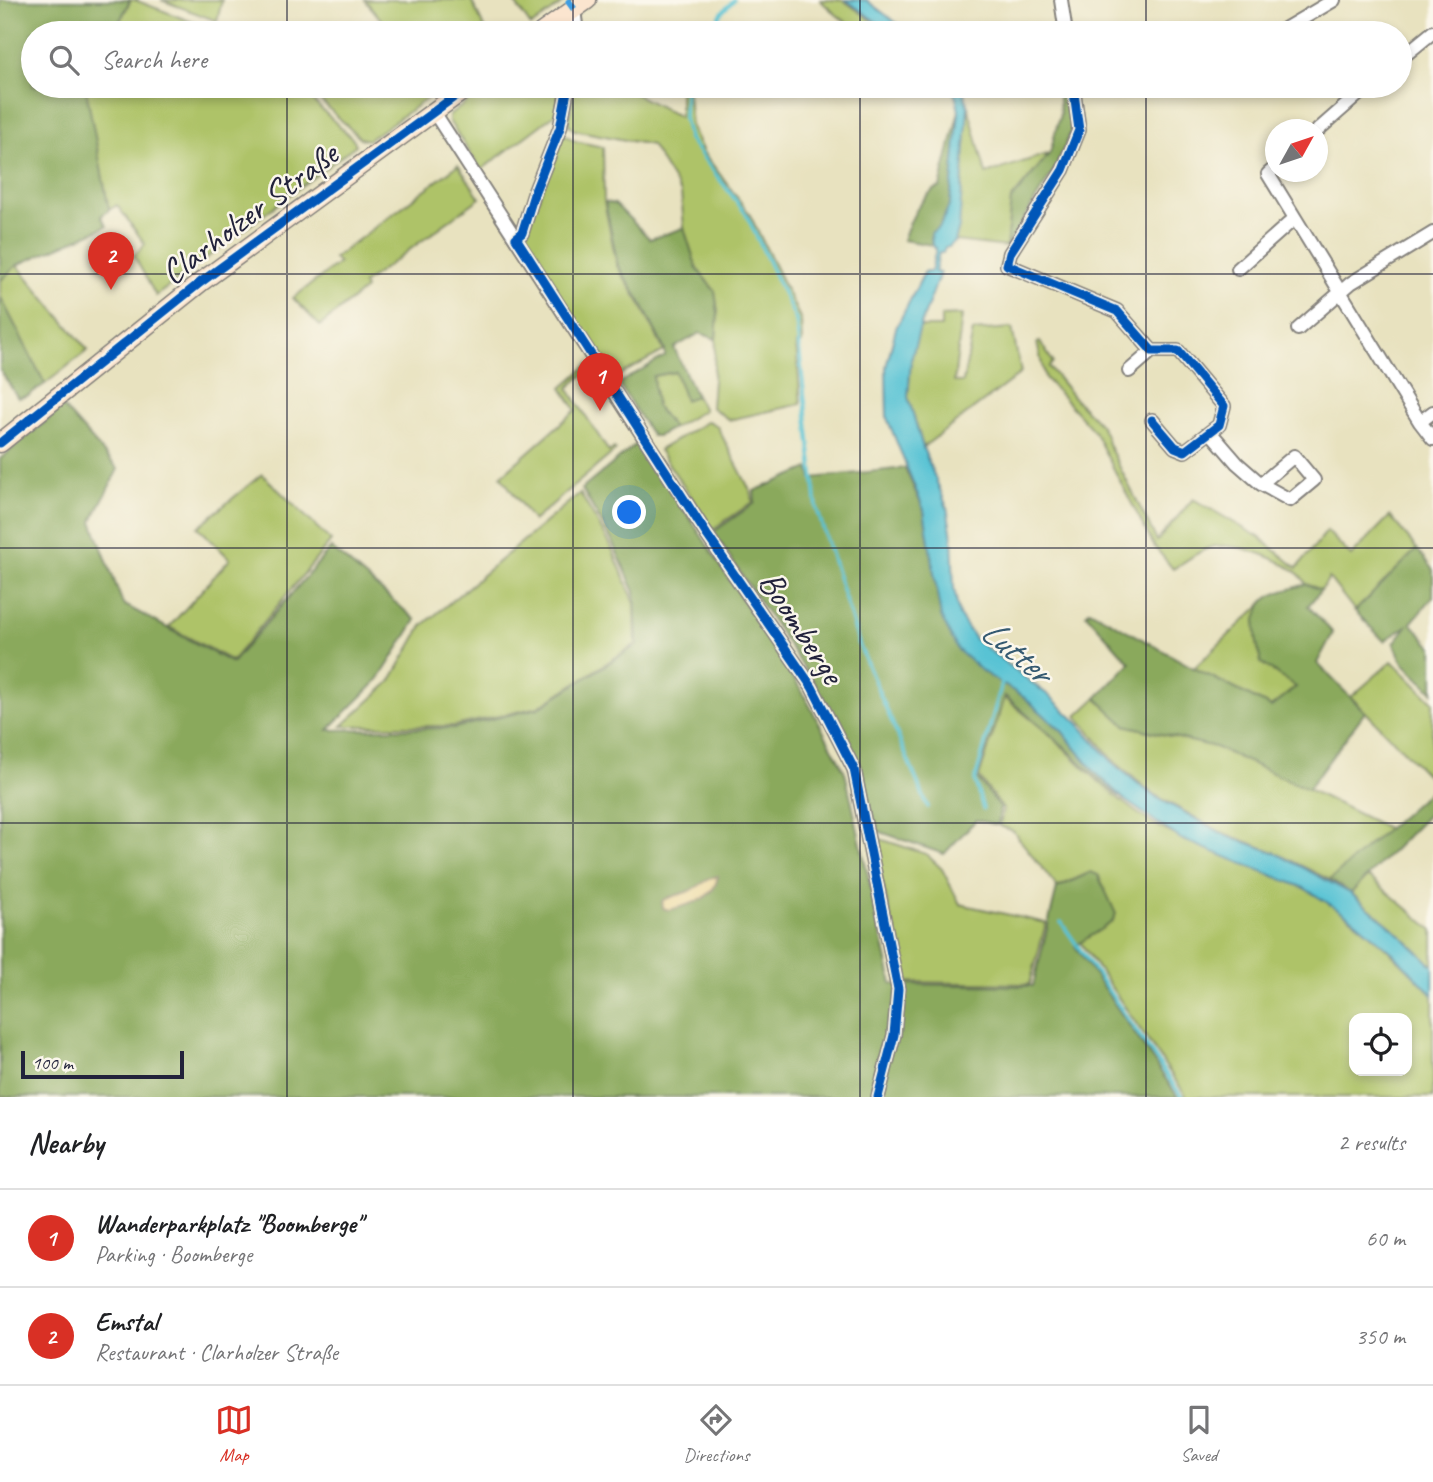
<!DOCTYPE html>
<html lang="en">
<head>
<meta charset="utf-8">
<style>
	:root { --surface:#fff; --page:#f6f6f6; --text:#202124; --muted:#757577; --line:#e0e0e0; --accent:#d93025 }
	body { margin:0; font-family:Caveat,sans-serif; background:var(--page); color:var(--text) }
	.controls { position:absolute; right:21px; bottom:21px; display:grid; overflow:hidden; border-radius:14px; box-shadow:0 4px 10px #0003 }
	.controls button { width:63px; height:63px; display:grid; place-items:center; padding:0; border:0; border-bottom:2px solid var(--line); background:var(--surface); color:var(--text); font:35px sans-serif }
	.compass { position:absolute; left:1265px; top:119px; width:63px; height:63px; border-radius:50%; background:var(--surface); box-shadow:0 4px 10px #0003; rotate:50deg }
	.scale { position:absolute; left:21px; bottom:18px; width:163px; box-sizing:border-box; padding-left:7px; border:4px solid #22223b; border-top:0; font-size:19px; line-height:24px; white-space:nowrap; color:#22223b; -webkit-text-stroke:5px #fbf7ec; paint-order:stroke }
	.you { position:absolute; left:630px; top:513px; width:24px; height:24px; margin:-18px; border:5px solid #fff; border-radius:50%; background:#1a73e8; box-shadow:0 0 0 10px #1a73e833 }
	.badge { display:grid; place-items:center; width:46px; height:46px; border-radius:50%; background:var(--accent); color:#fff; font-size:23px; font-weight:700 }
	.pin { position:absolute; translate:-50% -58px; filter:drop-shadow(0 2px 4px #0008) }
	.pin::after { content:''; position:absolute; top:37px; width:24px; height:21px; background:inherit; clip-path:polygon(0 0,100% 0,50% 100%) }
	.list { margin:0; padding:0; list-style:none }
	h2 { display:flex; justify-content:space-between; align-items:center; height:91px; margin:0; padding:0 28px; font-size:30px }
	h2 small { font-size:23px; font-weight:400; color:var(--muted) }
	.list li { display:grid; grid-template-columns:46px 1fr auto; gap:21px; align-items:center; box-sizing:border-box; height:98px; padding:0 28px; border-top:2px solid var(--line) }
	.list b { display:block; font-size:26px; white-space:nowrap }
	.list p { margin:0; font-size:23px; white-space:nowrap; color:var(--muted) }
	.list em { font-size:23px; font-style:normal; color:var(--muted) }
	.icon { flex:none; width:38px; height:38px; fill:none; stroke:currentColor; stroke-width:2; stroke-linecap:round; stroke-linejoin:round }
	.map { position:relative; flex:none; width:1433px; height:1097px; overflow:hidden }
	.search { position:absolute; background:var(--surface); box-shadow:0 4px 10px #0003; left:21px; right:21px; top:21px; height:77px; display:flex; align-items:center; gap:18px; box-sizing:border-box; padding:0 24px; border-radius:38px; color:var(--muted); font-size:26px }
	.sheet { height:287px; background:var(--surface) }
	nav { display:flex; justify-content:space-around; align-items:center; box-sizing:border-box; height:98px; border-top:2px solid var(--line); background:var(--surface); font-size:19px; color:var(--muted) }
	nav a { display:grid; justify-items:center; gap:4px }
	nav .on { color:var(--accent) }
	.map>svg:first-child { display:block }
</style>
</head>
<body>
<div class="map">
<svg width="1433" height="1097" viewBox="0 0 1433 1097">
	<rect width="100%" height="100%" fill="#fbf7ec"/>
	<filter id="ink" filterUnits="userSpaceOnUse"><feTurbulence type="fractalNoise" baseFrequency=".0143" numOctaves="2"/><feDisplacementMap in="SourceGraphic" scale="14" xChannelSelector="R" yChannelSelector="G"/><feConvolveMatrix kernelMatrix="1 2 1 2 8 2 1 2 1" color-interpolation-filters="sRGB"/></filter>
	<filter id="wash" filterUnits="userSpaceOnUse"><feTurbulence type="fractalNoise" baseFrequency=".00686" numOctaves="4" result="noise"/><feDisplacementMap in="SourceGraphic" scale="28" xChannelSelector="R" yChannelSelector="G"/><feGaussianBlur stdDeviation="1.57" result="paint"/><feColorMatrix in="noise" values="0 0 0 0 0 0 0 0 0 0 0 0 0 0 0 0 0 1.4 0 .05"/><feComposite in="paint" operator="in"/></filter>
	<g filter="url(#wash)">
		<rect width="100%" height="100%" fill="#e8e2bf"/>
		<path fill="#aec368" stroke="#687252" stroke-width="2" fill-rule="evenodd" d="M131 0H135L221 33H114Z
			M161 0H222L217 21Z
			M365 0H471L487 33H392Z
			M513 0H567L531 26Z
			M820 0H843L889 33C857 33 843 22 820 0Z
			M88 86H297L354 140 356 145 156 296 134 256 145 244 117 205 109 210 86 90Z
			M305 86H436L439 90 368 140 360 138Z
			M487 86H561L558 112 481 170 449 121V116Z
			M575 86H620L680 117V86H690L688 93 691 126 703 152 749 213 801 320 802 343 796 344 801 404 729 420 711 407 718 313 715 291 697 269 684 228 681 193 651 145 574 130 568 124Z
			M968 106 986 174 1050 153 1011 200 1006 247 955 241 959 227Z
			M562 133 575 141 603 147 604 202 617 266 640 303 664 351 614 378 531 251 525 235Z
			M458 165 480 198 363 284 365 289 320 326 293 298 339 263 334 258Z
			M17 265 88 350 45 384 0 296V281Z
			M962 315 954 382H963L973 331 1012 328 1021 373 923 447 908 397 911 360 920 327H941V316Z
			M1040 342 1053 362 1049 367C1059 379 1068 391 1079 403 1092 418 1104 422 1108 444L1157 541 1193 499 1259 537 1297 568 1327 531 1351 556 1390 516 1417 549 1355 611 1329 578 1321 590 1306 584C1298 563 1233 540 1211 547 1198 551 1185 562 1173 569L1154 546 1094 431 1045 378 1037 343Z
			M589 364V370L568 388 609 452 614 448 616 450 533 521 501 476 576 410 562 388Z
			M675 372 685 399 696 396 704 410 673 428 656 406 653 376Z
			M708 421 717 426 751 492 753 502 713 529 659 450Z
			M262 474 331 541 232 661 169 627 230 559 198 527Z
			M580 493 610 544 635 603 636 644 538 707 454 726H342L390 682 422 626Z
			M1269 597 1260 611 1296 687 1271 707 1194 668Z
			M1392 661 1433 702 1431 779 1351 697Z
			M1005 698C1025 715 1047 731 1066 750 1091 775 1116 799 1146 819 1195 850 1251 862 1302 887 1353 913 1394 954 1433 995V1097H1187L1080 942 1112 922 1099 876 1091 872 1057 887 1013 831 1000 826 1003 809 979 777ZM1354 1018H1407V1071H1354Z
			M1096 698 1125 725 1215 747 1308 789 1389 829 1330 880 1274 852 1221 832 1152 793 1115 762 1077 716Z
			M871 836 926 854 942 869 960 904 1046 923 1030 984 906 982Z
			M1368 876 1433 930V966L1395 930 1351 893Z"/>
		<path fill="#8aa95c" stroke="#56664c" stroke-width="2" d="M0 0H130L114 33H33V86H88L86 90 109 210 101 216 107 226 17 265 0 281Z
			M1058 86H1068L1072 129 1056 167 1006 247 1011 200 1050 153 1060 114Z
			M959 111 950 204 940 226 931 233 932 245 903 240C909 222 922 193 940 187Z
			M605 202 615 204 650 239 684 228 697 269 715 291 718 313 716 339 700 333 674 348 696 396 685 400 675 372 653 376 656 406 673 428 658 436H652L620 386 621 382 665 356V350L641 302 618 266Z
			M0 296 45 384 27 396 18 398 0 370Z
			M63 407 118 469 92 521 123 604 232 663 331 548 416 620 379 679 328 730 454 728 538 708 637 645 635 592 612 541 582 489 640 441 803 693 845 772 892 984 1033 986 1057 888 1091 872 1098 875 1116 914 1112 922 1075 946 1178 1097H0V459Z
			M809 468 812 478 905 468 924 510 941 616 983 672 1025 698 1062 731 1095 772 1126 801 1104 785 1065 747 1005 696 977 778 1000 807 998 825 976 820 944 854 869 828 859 766 814 683 713 532 755 503 754 491Z
			M1417 549 1433 570V597L1411 623 1433 648V692L1403 663 1394 643 1408 625 1384 641 1355 611Z
			M1306 584 1321 590 1308 606 1333 633 1317 663 1365 712 1308 789 1215 747 1125 725 1096 698 1130 663 1086 614 1090 610 1194 668 1271 707 1296 687 1261 663C1257 642 1248 615 1268 598 1277 591 1295 588 1306 584Z
			M1433 788V810L1351 893 1330 880Z"/>
		<path fill="#eeda9e" stroke="#887e6c" stroke-width="2" d="M718 876C714 901 690 904 669 910L663 908 662 901C670 896 680 895 689 891 700 887 706 878 718 876Z"/>
		<path fill="#59c3d4" stroke="#3e7288" stroke-width="2" d="M846 0H866L910 33H892Z
			M950 86H962L968 106 959 227 955 241 949 247H945L943 253H939L935 272 940 273 920 327 911 360 908 397 923 448 947 507 952 537 954 588 959 615 975 639 1052 698 1079 724 1114 764 1152 795 1227 836 1274 852 1350 893 1395 930 1433 966V995L1393 953 1353 919 1304 888 1181 839 1126 801 1095 772 1062 731 1025 698 983 672 958 650 941 617 924 510 887 418 886 367 896 328 925 271H931L936 249 932 245 931 233 940 226 950 204 959 111 956 97Z"/>
		<g fill="none" stroke-linecap="round" stroke-linejoin="round">
			<path stroke="#59c3d4" stroke-width="3.5" d="M709 33 723 11 734 0
				M685 86 684 118 689 139 746 214 796 320 817 509 860 647 928 807
				M983 809 975 781 1003 679
				M1061 922 1182 1097"/>
		</g>
	</g>
	<g filter="url(#ink)">
		<g fill="none" stroke-linecap="round" stroke-linejoin="round">
			<defs>
				<path id="street" d="M1061 0 1066 33
					M574 9 577 33
					M1278 33 1334 0
					M1400 59 1433 32
					M1073 86 1079 130 1063 170 1010 253 1007 265 1117 311 1152 351H1178L1224 406 1219 425 1185 451 1175 447 1152 420
					M434 112 707 535 812 687 854 769 898 989 894 1035 878 1097
					M1318 130 1368 86
					M1276 167 1268 174 1420 422 1433 439
					M516 238 522 233 535 191 560 128 568 86
					M1238 269 1295 218
					M1298 329 1351 283 1433 233
					M1129 371 1152 351
					M1420 422 1433 412
					M1211 433 1237 463 1261 484 1294 456 1314 480 1290 500 1261 484"/>
				<path id="secondary" d="M541 33 587 0
					M0 443 201 282 469 86"/>
			</defs>
			<use href="#street" stroke="#85827d" stroke-width="16"/>
			<use href="#secondary" stroke="#85827d" stroke-width="21"/>
			<use href="#street" stroke="#fff" stroke-width="12"/>
			<use href="#secondary" stroke="#fbe5cf" stroke-width="18"/>
			<path stroke="#3c9ce2" stroke-width="7" stroke-dasharray="14 7" stroke-linecap="butt" d="M572 0 569 2 574 9"/>
			<defs>
				<path id="cycleway" d="M568 86 560 128 535 191 522 233 516 238 707 535 812 687 854 769 898 989 894 1035 878 1097
					M1073 86 1079 130 1063 170 1010 253 1007 265 1117 311 1152 351H1178L1224 406 1219 425 1185 451 1175 447 1152 420
					M0 443 201 282 469 86"/>
			</defs>
			<use href="#cycleway" stroke="#fbf7ec" stroke-width="13"/>
			<use href="#cycleway" stroke="#0057b8" stroke-width="9"/>
		</g>
	</g>
	<path fill="none" stroke="#22223b" stroke-width="2" stroke-opacity="0.55" d="M287 0V33M573 0V33M860 0V33M1146 0V33M287 86V1097M573 86V1097M860 86V1097M1146 86V1097M0 274H1433M0 548H1433M0 823H1433"/>
	<g text-anchor="middle" stroke-width="5" stroke-linejoin="round" paint-order="stroke">
		<g font-size="35" fill="#22223b" stroke="#fbf7ec">
			<text transform="translate(249 213) rotate(-37)" y="12">Clarholzer Straße</text>
			<text transform="translate(802 627) rotate(57)" y="12">Boomberge</text>
		</g>
		<g font-size="37" font-style="italic" fill="#355a71" stroke="#fbf7ec">
			<text transform="translate(1017 650) rotate(40)" y="13">Lutter</text>
		</g>
	</g>
</svg>
<div class="controls">
<button><svg class="icon" aria-label="locate" viewBox="0 0 24 24"><circle cx="12" cy="12" r="6"/><path d="M12 2v4M12 18v4M2 12h4M18 12h4"/></svg></button>
</div>
<svg class="compass" viewBox="-18 -18 36 36"><path d="M0-13l5 13h-10z" fill="#e53935"/><path d="M0 13l5-13h-10z" fill="#757577"/></svg>
<div class="scale">100 m</div>
<div class="you"></div>
<div class="pin badge" style="left:600px;top:411px">1</div>
<div class="pin badge" style="left:111px;top:290px">2</div>
<div class="search"><svg class="icon" aria-label="search" viewBox="0 0 24 24"><circle cx="10" cy="10" r="6"/><path d="M15 15l6 6"/></svg>Search here</div>
</div>
<section class="sheet">
<h2>Nearby<small>2 results</small></h2>
<ul class="list">
<li><span class="badge">1</span><div><b>Wanderparkplatz &quot;Boomberge&quot;</b><p>Parking · Boomberge</p></div><em>60 m</em></li>
<li><span class="badge">2</span><div><b>Emstal</b><p>Restaurant · Clarholzer Straße</p></div><em>350 m</em></li>
</ul>
</section>
<nav>
<a class="on"><svg class="icon" aria-label="map" viewBox="0 0 24 24"><path d="M3 6l6-2 6 2 6-2v14l-6 2-6-2-6 2zM9 4v14M15 6v14"/></svg>Map</a>
<a><svg class="icon" aria-label="directions" viewBox="0 0 24 24"><path d="M12 3l9 9-9 9-9-9zM9 14v-3h6M13 9l2 2-2 2"/></svg>Directions</a>
<a><svg class="icon" aria-label="saved" viewBox="0 0 24 24"><path d="M7 4h10v16l-5-4-5 4z"/></svg>Saved</a>
</nav>
</body>
</html>
